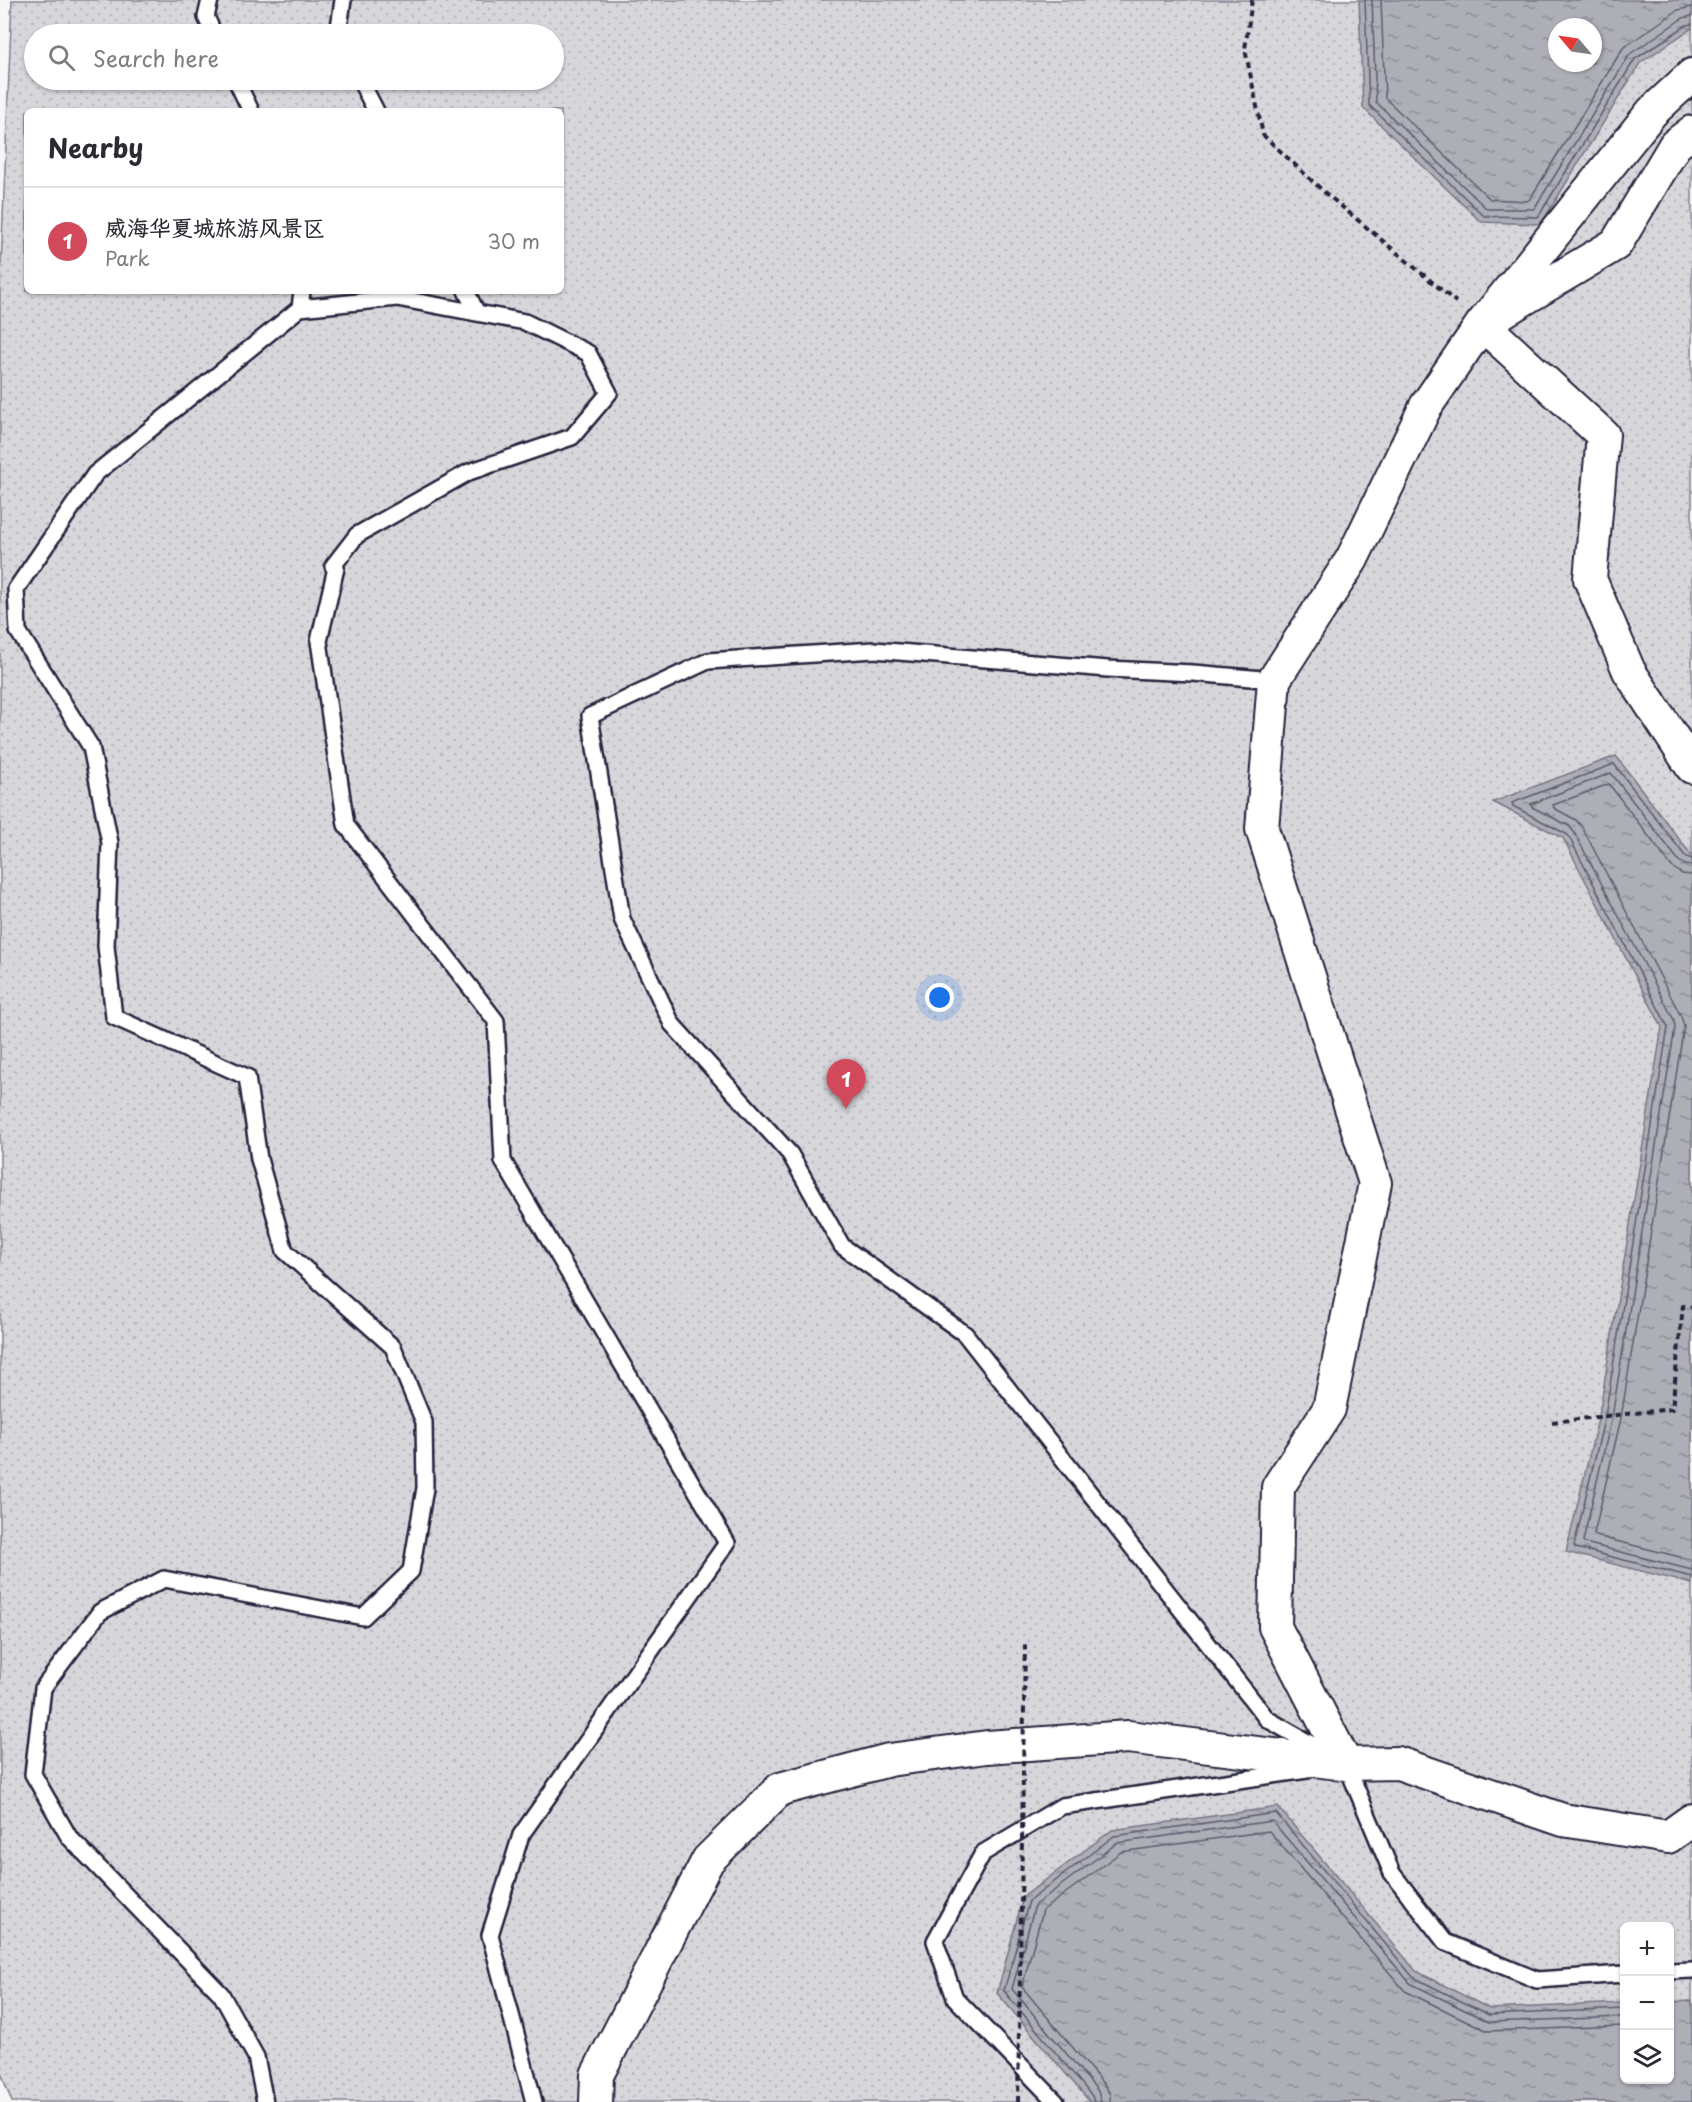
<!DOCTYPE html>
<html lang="en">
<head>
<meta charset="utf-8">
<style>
	:root { --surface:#fff; --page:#f2f2f3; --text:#2b2b33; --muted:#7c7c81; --line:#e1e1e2; --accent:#d1495b }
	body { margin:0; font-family:"Playpen Sans","LXGW WenKai TC",sans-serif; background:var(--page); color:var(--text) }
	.controls { position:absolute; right:18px; bottom:18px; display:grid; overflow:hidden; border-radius:9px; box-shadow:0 2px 4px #0004 }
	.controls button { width:54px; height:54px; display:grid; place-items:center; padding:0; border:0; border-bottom:2px solid var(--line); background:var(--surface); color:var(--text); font:30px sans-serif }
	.compass { position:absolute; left:1548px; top:18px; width:54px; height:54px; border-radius:50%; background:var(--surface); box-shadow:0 2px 4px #0004; rotate:299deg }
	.you { position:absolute; left:940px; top:998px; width:21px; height:21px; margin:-15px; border:4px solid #fff; border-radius:50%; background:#1a73e8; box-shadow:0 0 0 9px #1a73e833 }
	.badge { display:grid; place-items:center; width:39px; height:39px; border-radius:50%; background:var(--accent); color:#fff; font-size:20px; font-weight:700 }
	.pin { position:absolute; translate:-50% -50px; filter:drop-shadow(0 2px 3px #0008) }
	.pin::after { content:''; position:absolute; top:32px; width:21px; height:18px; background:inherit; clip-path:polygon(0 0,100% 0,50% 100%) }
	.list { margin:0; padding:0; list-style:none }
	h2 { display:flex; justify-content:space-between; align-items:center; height:78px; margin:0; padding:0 24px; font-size:26px }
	h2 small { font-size:20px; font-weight:400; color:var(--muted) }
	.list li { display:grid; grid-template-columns:39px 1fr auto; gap:18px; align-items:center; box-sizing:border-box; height:108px; padding:0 24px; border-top:2px solid var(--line) }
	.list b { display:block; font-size:22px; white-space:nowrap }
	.list p { margin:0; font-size:20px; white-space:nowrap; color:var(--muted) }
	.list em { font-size:20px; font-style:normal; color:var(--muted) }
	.icon { flex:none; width:33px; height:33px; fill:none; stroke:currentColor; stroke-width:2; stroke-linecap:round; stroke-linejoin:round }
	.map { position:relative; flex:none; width:1692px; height:2102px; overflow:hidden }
	.search { position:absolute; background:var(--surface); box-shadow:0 2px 4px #0004; left:24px; top:24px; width:540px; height:66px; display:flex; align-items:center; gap:15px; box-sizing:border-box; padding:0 21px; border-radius:33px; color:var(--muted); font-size:22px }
	.panel { position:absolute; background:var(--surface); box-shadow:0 2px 4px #0004; left:24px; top:108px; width:540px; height:186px; border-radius:9px }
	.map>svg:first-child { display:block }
</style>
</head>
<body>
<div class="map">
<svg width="1692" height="2102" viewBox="0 0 1692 2102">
	<defs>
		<pattern id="park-dots" width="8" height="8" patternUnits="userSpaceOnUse" patternTransform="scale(1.5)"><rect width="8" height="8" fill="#d7d7db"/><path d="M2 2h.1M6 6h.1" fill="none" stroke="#b8b8bd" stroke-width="1.8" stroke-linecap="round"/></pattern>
		<pattern id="water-ripples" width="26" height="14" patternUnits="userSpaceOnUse" patternTransform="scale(1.5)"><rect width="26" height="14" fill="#aeaeb7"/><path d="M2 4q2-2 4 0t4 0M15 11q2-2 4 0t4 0" fill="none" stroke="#8d8d96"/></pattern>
	</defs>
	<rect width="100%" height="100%" fill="#f6f6f7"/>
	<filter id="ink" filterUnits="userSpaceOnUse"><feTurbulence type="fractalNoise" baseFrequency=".0167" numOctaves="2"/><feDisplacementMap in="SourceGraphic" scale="12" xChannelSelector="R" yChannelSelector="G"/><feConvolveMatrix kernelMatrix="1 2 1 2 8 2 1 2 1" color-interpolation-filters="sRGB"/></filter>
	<g filter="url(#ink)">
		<path fill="url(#park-dots)" stroke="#7c7c8b" stroke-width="1.5" fill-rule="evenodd" d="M12 0H1692V2102H12L0 2070V289ZM1557 27H1593V63H1557ZM34 34H554V80H34ZM27 111H561V291H27ZM1624 1926H1670V2080H1624Z"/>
		<path fill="url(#water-ripples)" stroke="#767685" stroke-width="1.5" fill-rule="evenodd" d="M1359 0H1692V28L1640 63 1541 224 1481 222 1363 108ZM1557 27H1593V63H1557Z
			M1616 756 1692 856V1584L1566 1552 1599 1415 1662 1027 1563 838 1493 802Z
			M1278 1807 1416 1971 1490 2009 1624 2003V2080H1670V2002L1692 2001V2102H1090L997 1993 1023 1897 1112 1830Z"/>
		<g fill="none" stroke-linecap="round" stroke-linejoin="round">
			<path stroke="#5a5a6d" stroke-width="1.5" d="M1365 0 1369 105 1484 216 1538 217 1635 59 1687 25 1692 24
				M1372 0 1376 102 1487 209H1534L1630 54 1683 18 1692 16
				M1381 0 1385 98 1490 199 1527 201 1530 199 1623 48 1678 10 1692 7
				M1692 859 1685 856 1614 764 1512 803 1513 806 1568 835 1668 1027 1605 1416 1574 1546 1576 1548 1692 1577
				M1692 866 1685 865 1679 861 1611 773 1531 804 1532 807 1569 826 1574 832 1674 1020 1675 1028 1612 1417 1583 1541 1585 1543 1692 1570
				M1692 875 1682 874 1672 867 1609 784 1553 805 1554 808 1576 820 1582 827 1681 1016 1684 1026 1621 1418 1594 1534 1596 1536 1692 1560
				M1094 2102 1092 2096 1004 1991 1029 1901 1114 1836 1276 1813 1413 1977 1489 2015 1624 2009
				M1101 2102 1098 2091 1012 1989 1035 1905 1117 1843 1272 1821 1410 1983 1489 2022 1624 2017
				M1110 2102V2094L1105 2086 1022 1987 1043 1910 1121 1852 1269 1831 1405 1991 1488 2031 1624 2026"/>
			<defs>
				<path id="service" d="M210 0 206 17 214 34
					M338 34 343 0
					M236 80 251 111
					M360 80 376 111
					M466 291 477 313
					M300 308 397 298 525 322 588 353 609 393 572 437 469 472 357 535 333 566 336 568 319 641 346 825 496 1021 503 1161 727 1543 521 1835 490 1935 534 2102
					M1274 680 1193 673 1108 669 874 650 708 661 590 716 622 919 672 1024 790 1154 842 1246 965 1334 1267 1719 1346 1764 1392 1873 1445 1942 1537 1980 1624 1974
					M1670 1971 1692 1970
					M265 2102 256 2057 221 1994 69 1837 33 1774 43 1688 100 1612 164 1579 363 1617 411 1571 425 1488 424 1422 393 1347 285 1251 259 1159 247 1077 114 1017 106 946 110 843 91 747 18 631 16 589 95 474 300 308 302 291
					M1056 2102 955 1998 935 1941 983 1853 1062 1806 1307 1770"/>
				<path id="minor" d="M1692 75 1652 112 1482 324 1603 435 1590 579 1629 671 1692 767
					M1692 132 1675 145 1616 244 1482 324 1426 406 1352 559 1274 680 1262 829 1375 1183 1329 1409 1278 1487 1275 1627 1346 1764 1398 1763 1563 1820 1668 1837 1692 1820
					M596 2102 597 2075 708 1860 780 1789 889 1760 987 1747 1128 1737 1346 1764"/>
			</defs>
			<use href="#service" stroke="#22223b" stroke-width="20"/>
			<use href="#minor" stroke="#22223b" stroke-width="36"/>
			<path stroke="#22223b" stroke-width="4" stroke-dasharray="6 4.5" stroke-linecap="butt" d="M1252 0 1245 49 1263 135 1323 191 1456 302
				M1552 1422 1672 1409 1683 1306 1692 1307"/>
			<use href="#service" stroke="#fff" stroke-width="15"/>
			<use href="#minor" stroke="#fff" stroke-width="32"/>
			<path stroke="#22223b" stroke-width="4" stroke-dasharray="6 4.5" stroke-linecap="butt" d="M1018 2102 1025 1642"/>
		</g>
	</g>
</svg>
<div class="controls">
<button>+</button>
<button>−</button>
<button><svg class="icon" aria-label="layers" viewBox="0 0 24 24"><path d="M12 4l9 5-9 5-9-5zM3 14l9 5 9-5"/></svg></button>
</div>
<svg class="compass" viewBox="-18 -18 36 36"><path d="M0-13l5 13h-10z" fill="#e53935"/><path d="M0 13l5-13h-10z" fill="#7c7c81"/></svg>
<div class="you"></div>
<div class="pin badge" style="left:846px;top:1109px">1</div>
<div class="search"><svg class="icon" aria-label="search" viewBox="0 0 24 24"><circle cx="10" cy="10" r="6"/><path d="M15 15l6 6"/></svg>Search here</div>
<section class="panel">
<h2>Nearby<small></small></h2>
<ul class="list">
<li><span class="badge">1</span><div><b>威海华夏城旅游风景区</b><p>Park</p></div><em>30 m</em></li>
</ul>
</section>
</div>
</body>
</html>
